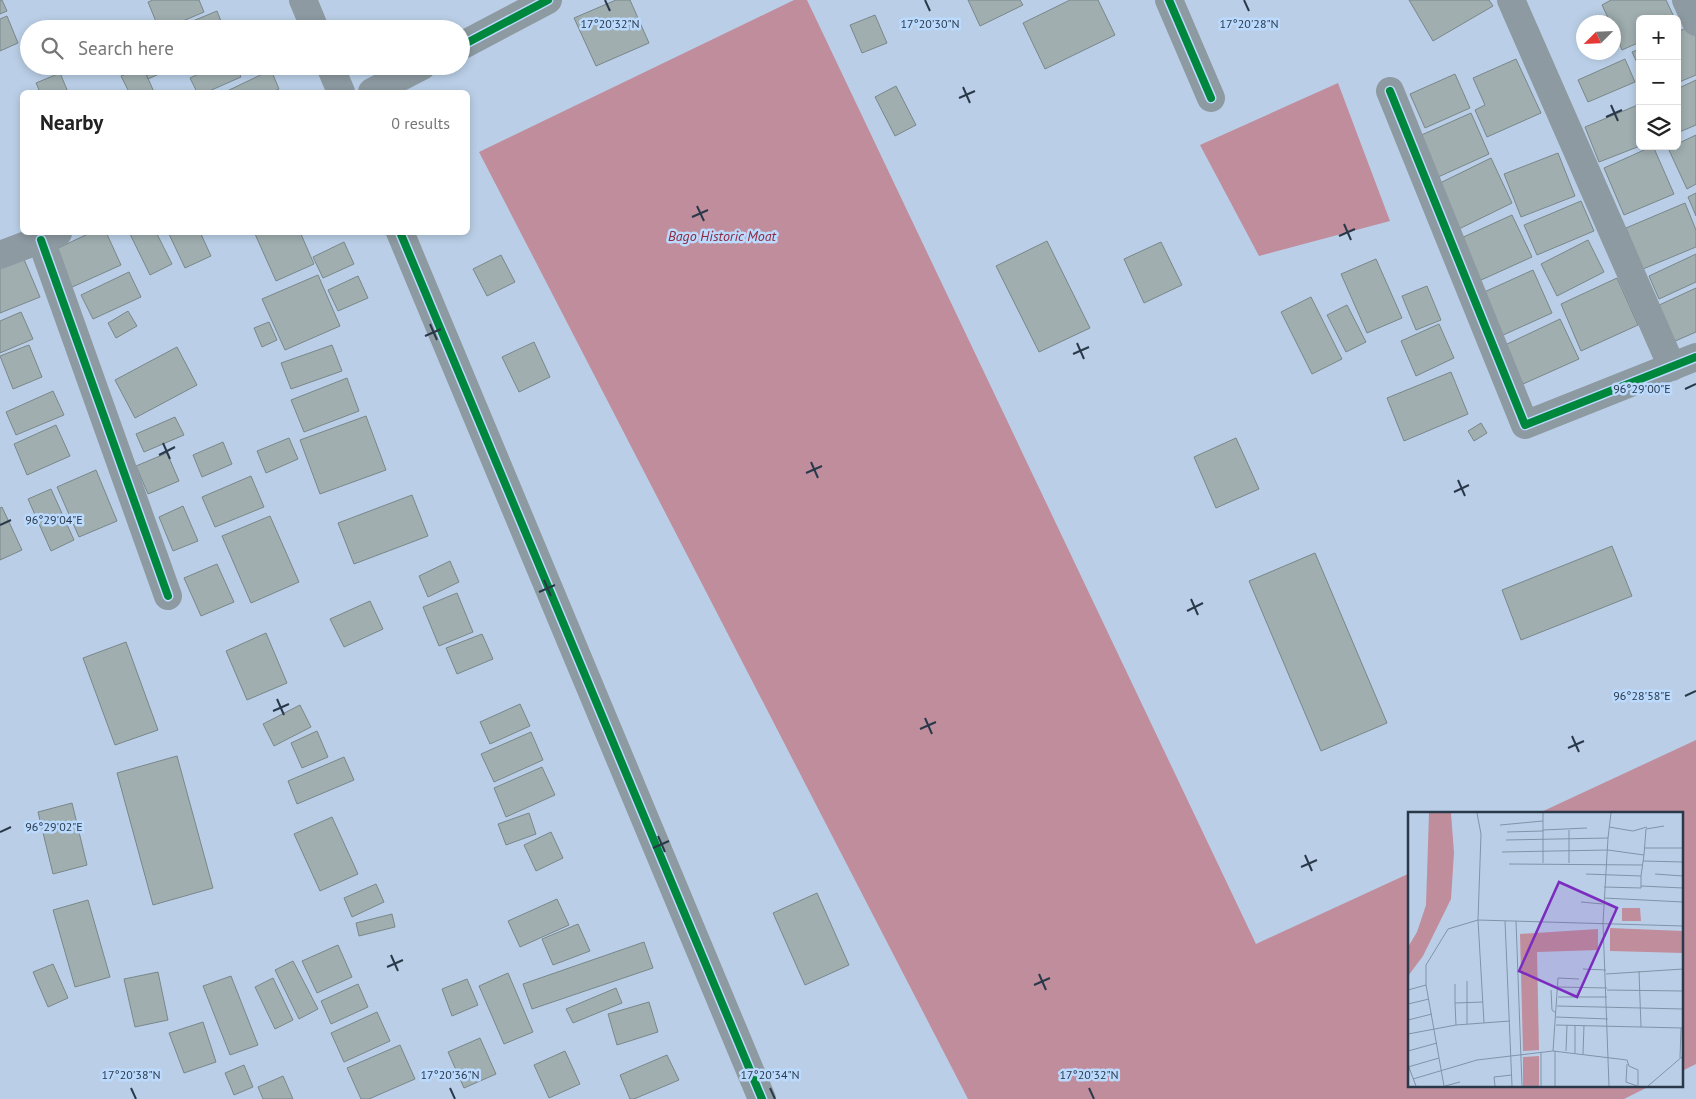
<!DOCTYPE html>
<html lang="en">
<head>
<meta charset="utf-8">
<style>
	:root { --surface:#fff; --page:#f2f2f2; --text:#222; --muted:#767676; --line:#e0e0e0 }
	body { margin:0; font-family:"PT Sans",sans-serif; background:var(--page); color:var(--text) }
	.controls { position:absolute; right:15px; top:15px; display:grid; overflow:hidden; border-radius:8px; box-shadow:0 2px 8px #0003 }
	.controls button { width:45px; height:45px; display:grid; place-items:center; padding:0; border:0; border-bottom:1px solid var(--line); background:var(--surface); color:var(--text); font:25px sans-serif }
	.compass { position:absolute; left:1576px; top:15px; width:45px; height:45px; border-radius:50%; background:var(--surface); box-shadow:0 2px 8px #0003; rotate:246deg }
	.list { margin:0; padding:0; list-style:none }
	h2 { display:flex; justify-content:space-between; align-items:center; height:65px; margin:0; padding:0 20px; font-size:21px }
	h2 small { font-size:16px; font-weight:400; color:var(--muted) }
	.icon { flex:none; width:28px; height:28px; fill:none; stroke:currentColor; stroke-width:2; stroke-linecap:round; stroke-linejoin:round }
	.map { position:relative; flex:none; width:1696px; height:1099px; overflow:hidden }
	.search { position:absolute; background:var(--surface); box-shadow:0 2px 8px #0003; left:20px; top:20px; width:450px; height:55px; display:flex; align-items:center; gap:12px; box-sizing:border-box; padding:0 18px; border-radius:28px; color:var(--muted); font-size:19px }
	.panel { position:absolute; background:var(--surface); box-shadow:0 2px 8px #0003; left:20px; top:90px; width:450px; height:145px; border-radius:8px }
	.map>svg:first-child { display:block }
</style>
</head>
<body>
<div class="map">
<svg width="1696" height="1099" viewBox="0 0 1696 1099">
	<rect width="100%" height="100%" fill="#bacfe7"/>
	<path fill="#c08d9c" d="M794 0H807L1256 944 1410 873V1085H1652L1624 1099H968L479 152Z
		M1338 83 1390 221 1259 256 1200 145Z
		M1696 740V1064L1682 1071V813H1539Z"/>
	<path fill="#a0aeb0" stroke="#79878a" d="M0 0H2L7 11 0 14Z
		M153 0H199L204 12 164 29H159L148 2Z
		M616 0H630L649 43 596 66 574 18Z
		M968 0H1020L1023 5 980 26Z
		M1070 0H1098L1115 35 1045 69 1023 23Z
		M1409 0H1489L1493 6 1433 41Z
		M1611 0H1666L1675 19H1640V42L1622 50 1614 30V22H1610L1602 5Z
		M217 11 224 29H190L188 23Z
		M875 15 887 43 862 53 850 25Z
		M7 16 18 43 0 51V19Z
		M1691 26 1696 37V75L1677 83V32Z
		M1640 49V69L1632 52Z
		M1516 59 1541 113 1487 137 1475 110 1485 105 1473 78Z
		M1625 59 1635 82 1588 102 1578 80Z
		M142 66H177L148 79Z
		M215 66H236L241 77 207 92H197L190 78Z
		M143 67 154 92H129L121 76Z
		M271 70 279 89 272 92H225Z
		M60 73 68 92H40L36 83Z
		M1455 74 1470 108 1425 128 1410 94Z
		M1696 80V125L1677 133V89Z
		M896 86 916 125 895 136 875 97Z
		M1640 104V146L1599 162 1585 127Z
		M1471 113 1489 154 1436 178 1417 137Z
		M1696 135V184L1687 189 1668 148 1677 146V144Z
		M1653 146 1674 194 1624 215 1604 168Z
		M1558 153 1575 196 1521 217 1504 174Z
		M1491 158 1512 203 1459 229 1438 184Z
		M1696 193V216L1688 197Z
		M1581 201 1594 231 1537 255 1524 225Z
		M1685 203 1696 230V247L1643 269 1626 228Z
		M1512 215 1532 257 1479 281 1459 239Z
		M92 232H106L121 265 70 288 52 251Z
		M129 232H156L172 264 150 275Z
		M168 232H200L211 256 185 268Z
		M257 232H300L314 264 276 281 255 234Z
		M1588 240 1604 272 1557 296 1541 264Z
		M1047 241 1090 328 1039 352 996 266Z
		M344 242 354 264 323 278 313 257Z
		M1161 242 1182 285 1144 303 1124 259Z
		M1696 254V282L1659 299 1649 276Z
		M501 255 515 282 487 296 473 269Z
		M23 257 40 297 0 313V266Z
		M1376 259 1402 318 1367 333 1341 274Z
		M1533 270 1552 313 1501 336 1482 293Z
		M129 272 141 297 93 319 81 295Z
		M318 275 340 326 285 350 262 299Z
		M358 276 368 298 338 311 328 290Z
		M1617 278 1638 325 1581 351 1561 304Z
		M1427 286 1441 320 1416 330 1402 296Z
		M1696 288V332L1673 342 1657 306Z
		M1311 297 1342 359 1312 374 1281 312Z
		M1347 305 1366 342 1346 352 1327 315Z
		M128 311 137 326 116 338 108 323Z
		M21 312 33 339 0 353V321Z
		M1560 319 1579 359 1523 384 1505 345Z
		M269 322 277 340 262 347 254 328Z
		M1439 324 1454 358 1416 376 1401 341Z
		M534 342 550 377 519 392 502 357Z
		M29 345 42 377 13 389 0 356Z
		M332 345 342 371 291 389 281 363Z
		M177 347 197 385 135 418 115 380Z
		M1451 372 1468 414 1404 441 1387 398Z
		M347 378 359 411 304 432 291 400Z
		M53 391 64 415 16 435 6 412Z
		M366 416 386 470 320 494 300 440Z
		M175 417 184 435 144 452 136 434Z
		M1481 423 1487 433 1474 441 1468 431Z
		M56 425 70 456 27 475 14 444Z
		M289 438 298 459 266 473 257 451Z
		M1236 438 1259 489 1216 508 1194 457Z
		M223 442 232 464 202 477 193 455Z
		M167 453 179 481 148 494 136 466Z
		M96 470 117 521 79 537 57 487Z
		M251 476 264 507 215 527 202 497Z
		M51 489 74 540 51 551 28 499Z
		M412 495 428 536 354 564 338 523Z
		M183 506 198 541 173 551 159 517Z
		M2 507 22 550 0 560V508Z
		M270 516 299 582 251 603 222 536Z
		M1612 546 1632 596 1521 640 1502 590Z
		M1315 553 1387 723 1321 751 1249 581Z
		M450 561 459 582 428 597 419 576Z
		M217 564 234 602 201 616 184 578Z
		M457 593 473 632 439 646 423 607Z
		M370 601 383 629 344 647 330 619Z
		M266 633 287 683 247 700 226 651Z
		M482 634 493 659 457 674 446 648Z
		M126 642 158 730 115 745 83 658Z
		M520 704 530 726 490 744 480 722Z
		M300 705 311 727 274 746 263 724Z
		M317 731 328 757 302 768 291 743Z
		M531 732 543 760 494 782 481 754Z
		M177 756 213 888 153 905 117 773Z
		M344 757 354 780 297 804 288 781Z
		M542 767 555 795 506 817 494 788Z
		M72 803 87 865 53 874 38 812Z
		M529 813 536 834 506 845 498 824Z
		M332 817 358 874 320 891 294 834Z
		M551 832 563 858 536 871 524 845Z
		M376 884 384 902 352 917 344 898Z
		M817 893 849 965 805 985 773 913Z
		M557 899 569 925 520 947 508 921Z
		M88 900 110 977 75 987 53 910Z
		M392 914 395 927 359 936 356 923Z
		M578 924 590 951 553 965 542 939Z
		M644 942 653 968 532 1009 523 984Z
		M338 945 352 977 317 993 302 961Z
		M293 961 318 1009 299 1019 275 970Z
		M53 964 68 998 48 1007 33 972Z
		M158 972 168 1020 135 1027 124 979Z
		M508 973 533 1032 504 1044 479 986Z
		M231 976 258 1045 230 1055 203 986Z
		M273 978 293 1020 275 1029 255 987Z
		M467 979 478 1005 452 1016 442 989Z
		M358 984 368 1007 331 1024 321 1001Z
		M616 988 622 1003 573 1023 566 1009Z
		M649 1002 658 1032 617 1045 608 1014Z
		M377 1012 390 1041 344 1062 331 1033Z
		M203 1022 216 1062 184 1073 169 1033Z
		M480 1038 496 1074 464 1088 448 1052Z
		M400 1045 415 1079 369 1099H361L347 1068Z
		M565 1051 580 1084 549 1098 534 1065Z
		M667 1055 679 1080 634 1099H630L620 1075Z
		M244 1065 253 1087 234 1095 225 1073Z
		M283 1076 293 1099H263L258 1087Z"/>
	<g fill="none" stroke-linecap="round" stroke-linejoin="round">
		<path stroke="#8d9aa1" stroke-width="28" d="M303 0 315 29
			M1169 0 1211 98
			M1511 0 1672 367
			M1686 0 1696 22
			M461 46 548 0
			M330 66 341 92
			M1390 91 1525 425 1696 357
			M372 92 422 66
			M400 232 762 1099
			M41 240 168 596
			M0 255 58 233"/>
		<defs>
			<path id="cycleway" d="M1169 0 1211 98
				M461 46 548 0
				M1390 91 1525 425 1696 357
				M400 232 762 1099
				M41 240 168 596"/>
		</defs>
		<use href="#cycleway" stroke="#bbdafe" stroke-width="11"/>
		<use href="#cycleway" stroke="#00873e" stroke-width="8"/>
	</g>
	<path fill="none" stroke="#29394a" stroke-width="2" d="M605 0 610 11M925 0 930 11M1244 0 1249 11M963 87 970 103M959 98 975 91M1611 105 1618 121M1606 117 1622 110M697 206 704 221M692 217 708 210M1344 224 1351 240M1339 236 1355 229M430 324 437 340M425 336 441 329M1077 343 1084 359M1073 354 1089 347M1685 389 1696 384M163 443 170 459M159 455 175 447M811 462 818 478M806 473 822 466M1458 480 1465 496M1454 492 1469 485M0 525 11 520M544 580 551 596M539 592 555 585M1191 599 1198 615M1187 611 1203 603M1685 696 1696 691M277 699 284 715M273 711 289 704M925 718 932 734M920 729 936 722M1572 736 1579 752M1568 748 1584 741M0 832 11 827M658 836 665 852M653 848 669 841M1305 855 1312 871M1301 867 1317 860M391 955 398 971M387 967 403 960M1039 974 1046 990M1034 985 1050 978M131 1088 136 1099M450 1088 455 1099M770 1088 775 1099M1089 1088 1094 1099"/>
	<g text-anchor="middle" stroke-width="5" stroke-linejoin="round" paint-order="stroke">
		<g font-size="14" font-style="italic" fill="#8e2a3f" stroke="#bbdafe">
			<text x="722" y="241">Bago Historic Moat</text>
		</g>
	</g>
	<g transform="translate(1408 812)">
		<rect width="275" height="275" fill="#bacfe7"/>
		<path d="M21 1H43L46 41 43 87 15 144 0 164V135L9 120 18 93ZM214 96H232L233 109H214ZM202 116 275 119V141L202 139ZM190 117V138L129 140 131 238 115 239 112 122ZM131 244V274H115V245Z" fill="#c08d9c"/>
		<path fill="none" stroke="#8093a8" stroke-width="1" d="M69 1 73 22 70 108 76 211M135 1V51M92 13 135 9M201 15 225 19 239 15M135 18 179 16M99 20 135 19M200 26 203 1M98 28 200 26 195 111 201 274M236 36H274M94 40 200 38 236 43 233 64 178 62M236 43 238 17 256 14M235 49 275 50M161 51V18M101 52 234 53M247 62 275 64M233 74 275 76M196 75 233 76V64M196 86 275 90M173 90 195 92M97 109 104 274M108 109 114 274M175 157 198 158M231 159 233 215M198 162 275 157M59 169V212M150 175 199 176M0 178 18 173M143 178 144 198 148 201M199 178 275 179M150 185H199M47 191V172M0 192 21 187M149 194 275 197M148 205 200 207M0 208 24 202M48 213 47 191 75 190M148 213 275 216M0 222 48 213 102 209M0 239 29 231M145 239 150 166 171 167M158 239 159 213M167 241V213M175 242 176 213M272 246 273 216M219 252 218 270 229 274M0 253 8 274M0 255 31 246M5 267 69 248 145 239 219 248 221 254 230 258V274M36 274 18 173V153L40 117 70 108 275 114M37 274 52 270M87 274 86 265 104 263M133 274V240M147 274V239M240 274 275 244"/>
		<path fill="#7b2cbf" fill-opacity="0.15" stroke="#7b2cbf" stroke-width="2.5" d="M151 70 209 96 169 185 111 159Z"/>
		<rect width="275" height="275" fill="none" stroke="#29394a" stroke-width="2.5"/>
	</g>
	<g font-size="12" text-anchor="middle" fill="#29394a" stroke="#bbdafe" stroke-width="5" stroke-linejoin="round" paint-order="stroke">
		<text x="610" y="28">17°20'32"N</text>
		<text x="930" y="28">17°20'30"N</text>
		<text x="1249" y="28">17°20'28"N</text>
		<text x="1642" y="393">96°29'00"E</text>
		<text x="54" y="524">96°29'04"E</text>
		<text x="1642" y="700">96°28'58"E</text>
		<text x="54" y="831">96°29'02"E</text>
		<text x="131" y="1079">17°20'38"N</text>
		<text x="450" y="1079">17°20'36"N</text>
		<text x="770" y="1079">17°20'34"N</text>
		<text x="1089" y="1079">17°20'32"N</text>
	</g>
</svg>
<div class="controls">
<button>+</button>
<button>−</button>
<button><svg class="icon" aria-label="layers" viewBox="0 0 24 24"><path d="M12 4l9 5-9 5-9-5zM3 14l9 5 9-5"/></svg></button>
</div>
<svg class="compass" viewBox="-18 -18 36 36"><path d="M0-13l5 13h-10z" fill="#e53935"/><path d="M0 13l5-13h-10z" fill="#767676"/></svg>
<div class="search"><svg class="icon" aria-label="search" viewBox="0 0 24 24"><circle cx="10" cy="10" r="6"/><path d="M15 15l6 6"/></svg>Search here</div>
<section class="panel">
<h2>Nearby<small>0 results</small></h2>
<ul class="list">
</ul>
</section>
</div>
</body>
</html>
